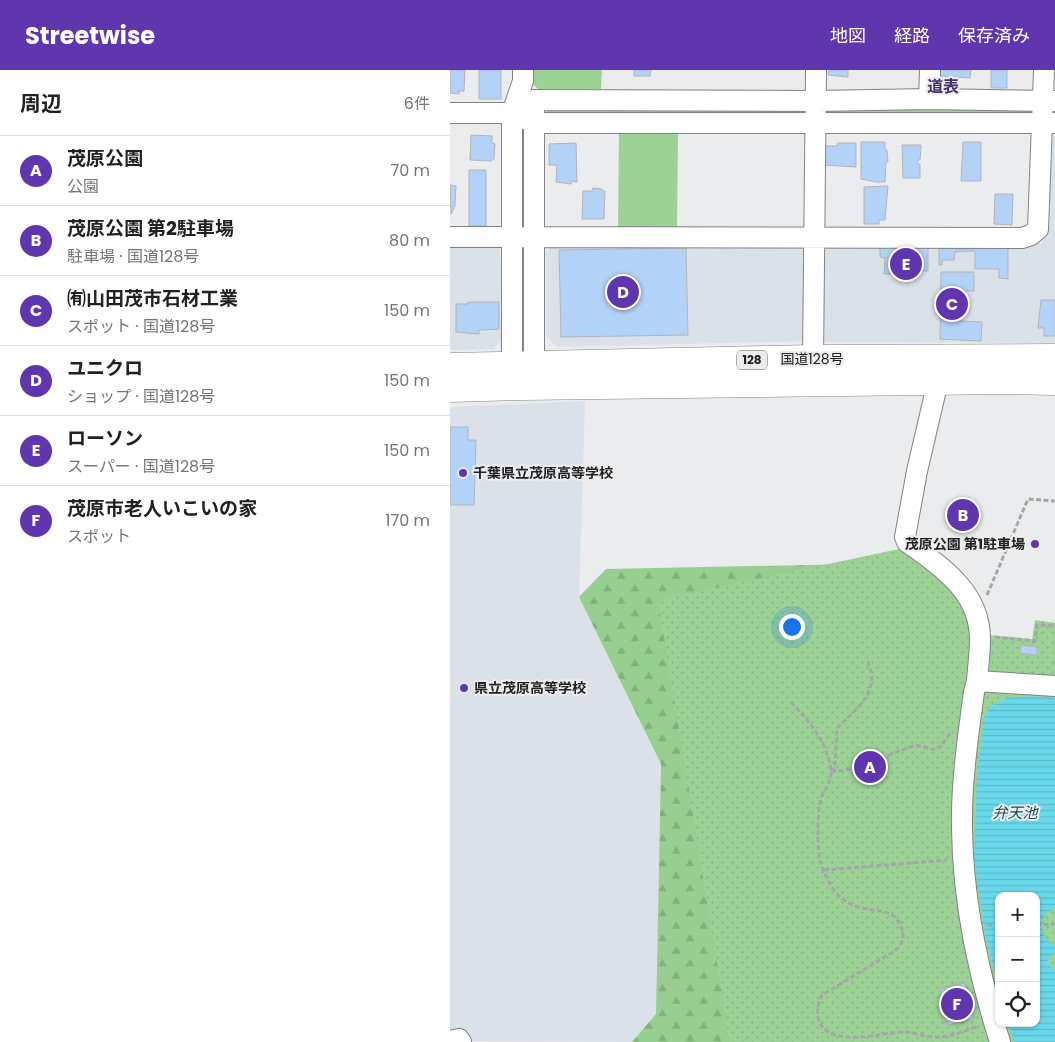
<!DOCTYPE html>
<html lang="ja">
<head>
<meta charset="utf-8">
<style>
	:root { --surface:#fff; --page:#f6f6f6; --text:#202124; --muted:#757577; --line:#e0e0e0; --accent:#6036ae }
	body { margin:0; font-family:Poppins,"Noto Sans JP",sans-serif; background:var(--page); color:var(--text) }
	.controls { position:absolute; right:15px; bottom:15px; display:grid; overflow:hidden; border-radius:10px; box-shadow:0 1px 4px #0004 }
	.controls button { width:45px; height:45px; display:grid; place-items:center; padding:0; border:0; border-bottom:1px solid var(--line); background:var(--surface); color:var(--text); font:25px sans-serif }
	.you { position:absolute; left:341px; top:556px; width:18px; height:18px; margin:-12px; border:4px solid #fff; border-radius:50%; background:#1a73e8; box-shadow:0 0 0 8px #1a73e833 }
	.badge { display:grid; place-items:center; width:32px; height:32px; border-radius:50%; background:var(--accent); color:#fff; font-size:16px; font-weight:700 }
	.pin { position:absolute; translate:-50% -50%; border:2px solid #fff; box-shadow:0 1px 5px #0006 }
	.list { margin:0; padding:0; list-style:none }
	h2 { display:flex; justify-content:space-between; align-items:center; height:65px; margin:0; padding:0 20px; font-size:21px }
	h2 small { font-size:16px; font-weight:400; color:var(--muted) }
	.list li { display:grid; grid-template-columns:32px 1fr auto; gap:15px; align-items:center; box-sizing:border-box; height:70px; padding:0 20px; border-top:1px solid var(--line) }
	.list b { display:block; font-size:19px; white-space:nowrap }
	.list p { margin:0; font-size:16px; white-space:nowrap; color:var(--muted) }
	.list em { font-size:16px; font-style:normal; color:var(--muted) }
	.icon { flex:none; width:28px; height:28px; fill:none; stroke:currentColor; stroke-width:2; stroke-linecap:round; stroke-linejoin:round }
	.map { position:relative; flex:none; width:605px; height:972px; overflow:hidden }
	header { display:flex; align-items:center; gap:30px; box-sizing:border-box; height:70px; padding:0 25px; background:var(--accent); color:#fff }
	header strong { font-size:24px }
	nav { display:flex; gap:28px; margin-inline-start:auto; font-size:18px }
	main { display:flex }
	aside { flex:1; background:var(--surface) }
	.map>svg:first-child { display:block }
</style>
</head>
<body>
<header>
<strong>Streetwise</strong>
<nav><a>地図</a><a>経路</a><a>保存済み</a></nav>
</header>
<main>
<aside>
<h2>周辺<small>6件</small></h2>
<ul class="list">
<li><span class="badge">A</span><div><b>茂原公園</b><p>公園</p></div><em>70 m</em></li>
<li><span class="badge">B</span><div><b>茂原公園 第2駐車場</b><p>駐車場 · 国道128号</p></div><em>80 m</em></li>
<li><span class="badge">C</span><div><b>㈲山田茂市石材工業</b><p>スポット · 国道128号</p></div><em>150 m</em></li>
<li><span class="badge">D</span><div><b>ユニクロ</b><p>ショップ · 国道128号</p></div><em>150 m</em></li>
<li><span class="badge">E</span><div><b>ローソン</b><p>スーパー · 国道128号</p></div><em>150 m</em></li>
<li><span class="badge">F</span><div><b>茂原市老人いこいの家</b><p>スポット</p></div><em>170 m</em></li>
</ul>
</aside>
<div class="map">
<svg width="605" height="972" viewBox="0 0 605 972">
	<defs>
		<pattern id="forest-firs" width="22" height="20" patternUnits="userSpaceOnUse" patternTransform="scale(1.25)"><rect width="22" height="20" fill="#97cf91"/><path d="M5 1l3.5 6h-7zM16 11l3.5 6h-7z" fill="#82b17d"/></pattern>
		<pattern id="park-dots" width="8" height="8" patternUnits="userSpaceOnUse" patternTransform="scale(1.25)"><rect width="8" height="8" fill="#9dd297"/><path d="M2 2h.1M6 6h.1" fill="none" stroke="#87b482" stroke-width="1.8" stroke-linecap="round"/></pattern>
		<pattern id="water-rules" width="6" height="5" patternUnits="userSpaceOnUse" patternTransform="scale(1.25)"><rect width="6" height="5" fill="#68d9eb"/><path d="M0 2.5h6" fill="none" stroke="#5abac9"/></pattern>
	</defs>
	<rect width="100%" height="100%" fill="#eaecee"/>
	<path fill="#dae1e9" d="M605 66V273L368 272 369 175 592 173 596 74Z
		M0 173H42L50 180 51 271 43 279 0 280Z
		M360 173V271L107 277 96 266V183L105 174Z
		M135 331 129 527 211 694 206 944 182 972 0 971V337Z"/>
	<path fill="#9dd297" d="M79 0H152L151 19H88L79 10Z
		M354 37 357 44 96 45 97 38Z
		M375 37 583 39V44L375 47Z
		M169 64H228L227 160 168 161Z"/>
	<path fill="url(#forest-firs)" d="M456 493 389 972H182L206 944 211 694 129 527 156 499Z"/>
	<path fill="url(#park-dots)" fill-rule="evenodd" d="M454 478 512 525 526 564 582 569 585 550 605 553V972H280L208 530ZM549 826H586V953H549Z"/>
	<path fill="url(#water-rules)" d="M581 626 605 628V839L597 842C589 853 591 870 605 875V884L600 886 598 891 600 896 605 900V972H564L558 953H586V826H549V905L544 899 536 868 524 790 527 706 534 648 540 636 557 628Z"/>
	<path fill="#b3d2f8" stroke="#b3b4b6" d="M0 0H15L14 21H9V24L0 23Z
		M29 0H51V29H29Z
		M184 0H201L200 6H184Z
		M379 0H398V7L378 5Z
		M490 0H521L520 8 490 6Z
		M541 0H557V18H541Z
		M21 65 42 66V73L45 74 44 89 41 91 20 90Z
		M411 72H435V80H437L438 92H436L435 112H426L411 109Z
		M513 72H531V111H511Z
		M126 73 127 112 122 111 121 114 106 112 107 95H99V74Z
		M388 73H406V97L374 95V76H387Z
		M452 75H471L470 90H468L467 94H470V108H453Z
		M19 100H36V156H19Z
		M0 115 6 116 5 136 1 144Z
		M438 116 435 150H429V154H414V117Z
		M143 118 152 119 153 121H155L154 149H132L133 121H142Z
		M545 124H563L562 155 544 154Z
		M478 176V201H470L469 204H434L435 188 430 187V177Z
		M489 176H505V179H524L525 177H555L558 179V209L549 208V199H525V181L505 182 504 190H492V195H489Z
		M236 178 238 265 111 267 109 180Z
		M491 202H524V221H515L514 247H510L509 251 532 252 531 271 490 269Z
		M591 230H605V266H594V258H588Z
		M18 232H49V259L29 260V264L6 262V234H18Z
		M0 357H18V370H26L24 435H0Z
		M571 575 587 577V585L570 583Z
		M515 913 523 949 498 955 490 919Z"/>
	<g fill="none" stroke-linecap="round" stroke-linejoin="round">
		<defs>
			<path id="minor" d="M479 29 480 0
				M0 43H62L84 53H604
				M62 43 84 30 366 31 479 29 605 31
				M0 167 572 168 581 165 588 159 594 0
				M363 289 366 0
				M488 298 485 324 467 401 455 467 457 472C492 497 530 522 530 569 530 583 528 597 527 611
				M68 307 62 295V43L73 11V0
				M76 307 84 294V41
				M0 971 9 969 11 972
				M550 972C528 902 513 833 512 759 511 713 518 667 524 622L527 611 605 616"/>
			<path id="highway" d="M0 297 363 289 605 288
				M0 318 72 316 554 310 605 311"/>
		</defs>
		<use href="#minor" stroke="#818284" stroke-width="22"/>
		<use href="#highway" stroke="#818284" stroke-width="29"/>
		<path stroke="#a5a6a7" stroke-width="3" stroke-dasharray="5 2.5" stroke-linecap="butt" d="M537 525 578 429 605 431
			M545 567 585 571 587 555 605 556
			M341 632C359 651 378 673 381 701 382 712 374 719 371 729 367 740 367 783 371 794 373 800 376 806 379 812 384 822 393 831 403 835 422 844 447 834 453 863 454 871 450 877 443 882L372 925C367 934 367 941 369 951 371 957 376 961 382 964 407 972 429 963 454 962 465 962 476 968 488 967 501 967 516 960 529 956
			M381 701 385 698 387 658C407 638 432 622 417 590
			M381 702 408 698 423 694 441 684 466 675 486 680 492 675 500 663
			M374 800 497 790
			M537 855H549
			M586 855 605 854"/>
		<use href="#minor" stroke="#fff" stroke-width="20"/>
		<use href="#highway" stroke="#fff" stroke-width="28"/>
	</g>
	<g fill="#6036ae" stroke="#eaecee" stroke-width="2">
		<circle cx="13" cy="403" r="5"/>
		<circle cx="585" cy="474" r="5"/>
		<circle cx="14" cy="618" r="5"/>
	</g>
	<g text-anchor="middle" stroke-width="4" stroke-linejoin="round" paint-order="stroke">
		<rect fill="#eaecee" stroke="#5d5e5f" stroke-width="1" x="287" y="280.5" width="30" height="19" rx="4"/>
		<g font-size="12" font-weight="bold" fill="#212122">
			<text x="302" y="294">128</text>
		</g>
		<g font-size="14" fill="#212122" stroke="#eaecee">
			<text x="362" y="294">国道128号</text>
		</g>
		<g font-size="14" font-weight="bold" fill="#212122" stroke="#eaecee" text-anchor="start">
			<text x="23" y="408">千葉県立茂原高等学校</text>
			<text x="575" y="479" text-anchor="end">茂原公園 第1駐車場</text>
			<text x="24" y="623">県立茂原高等学校</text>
		</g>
		<g font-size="15" font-style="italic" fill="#1b4d55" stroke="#eaecee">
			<text x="565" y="748">弁天池</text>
		</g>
		<g font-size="16" font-weight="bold" fill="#42316d" stroke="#eaecee">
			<text x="493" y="22">道表</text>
		</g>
	</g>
</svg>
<div class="controls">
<button>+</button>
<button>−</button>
<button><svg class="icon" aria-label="locate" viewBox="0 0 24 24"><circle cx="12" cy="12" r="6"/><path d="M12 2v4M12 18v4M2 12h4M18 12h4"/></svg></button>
</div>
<div class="you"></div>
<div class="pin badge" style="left:420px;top:697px">A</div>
<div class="pin badge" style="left:513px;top:445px">B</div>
<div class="pin badge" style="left:502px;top:234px">C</div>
<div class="pin badge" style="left:173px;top:222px">D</div>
<div class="pin badge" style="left:456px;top:194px">E</div>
<div class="pin badge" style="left:507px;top:934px">F</div>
</div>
</main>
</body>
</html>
